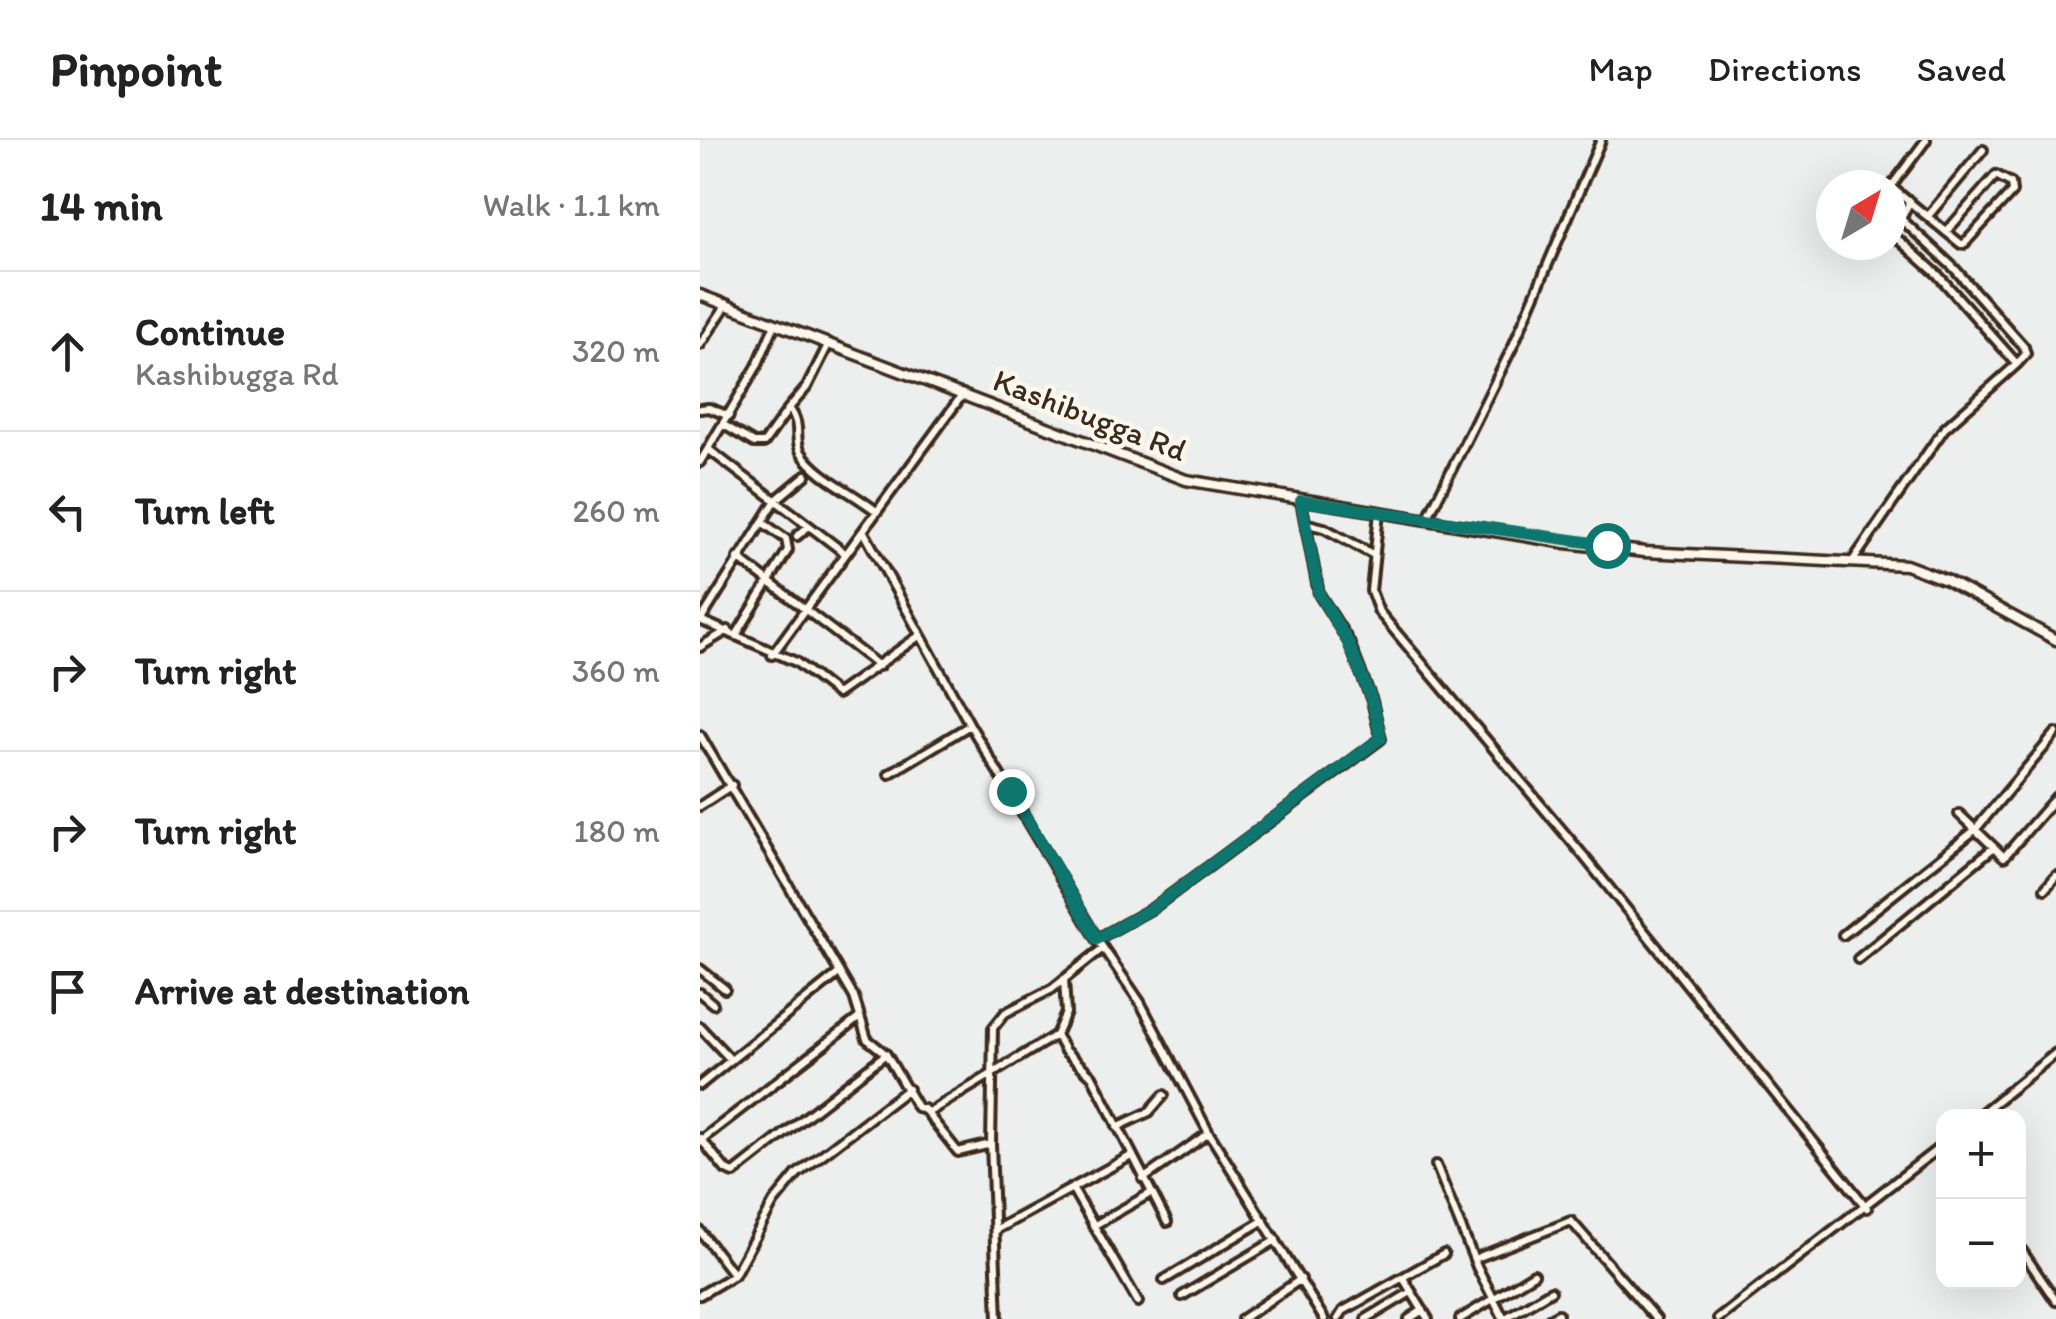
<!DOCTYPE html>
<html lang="en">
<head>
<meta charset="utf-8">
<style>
	:root { --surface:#fff; --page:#f2f2f2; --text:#222; --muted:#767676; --line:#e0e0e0 }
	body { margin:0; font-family:Itim,sans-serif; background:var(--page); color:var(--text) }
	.controls { position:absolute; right:30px; bottom:30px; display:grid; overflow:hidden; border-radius:20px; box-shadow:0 10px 40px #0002 }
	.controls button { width:90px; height:90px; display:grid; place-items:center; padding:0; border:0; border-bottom:2px solid var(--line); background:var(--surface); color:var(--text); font:50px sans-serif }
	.compass { position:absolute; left:1116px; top:30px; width:90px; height:90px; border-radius:50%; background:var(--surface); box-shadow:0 10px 40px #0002; rotate:38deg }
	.stop { position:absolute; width:30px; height:30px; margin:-22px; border:8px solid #0f766e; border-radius:50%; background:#fff }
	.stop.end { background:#0f766e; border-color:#fff; box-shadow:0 2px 10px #0008 }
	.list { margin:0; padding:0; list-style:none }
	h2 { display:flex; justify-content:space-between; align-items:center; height:130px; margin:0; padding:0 40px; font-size:42px }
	h2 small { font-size:32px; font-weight:400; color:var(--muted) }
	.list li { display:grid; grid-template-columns:65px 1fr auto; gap:30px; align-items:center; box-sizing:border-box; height:160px; padding:0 40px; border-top:2px solid var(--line) }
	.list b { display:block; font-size:38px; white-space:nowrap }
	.list p { margin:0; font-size:32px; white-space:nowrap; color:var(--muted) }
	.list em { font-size:32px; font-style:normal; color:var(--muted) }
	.icon { flex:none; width:55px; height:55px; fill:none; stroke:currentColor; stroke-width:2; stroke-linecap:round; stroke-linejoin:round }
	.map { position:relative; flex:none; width:1356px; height:1179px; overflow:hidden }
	header { display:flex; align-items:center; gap:60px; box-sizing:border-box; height:140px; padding:0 50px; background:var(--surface); border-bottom:2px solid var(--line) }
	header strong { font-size:48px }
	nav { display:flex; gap:55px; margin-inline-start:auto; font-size:35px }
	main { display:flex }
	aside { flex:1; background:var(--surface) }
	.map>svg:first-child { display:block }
</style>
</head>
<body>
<header>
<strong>Pinpoint</strong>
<nav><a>Map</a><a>Directions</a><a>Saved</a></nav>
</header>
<main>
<aside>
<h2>14 min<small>Walk · 1.1 km</small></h2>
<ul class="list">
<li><svg class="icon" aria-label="ahead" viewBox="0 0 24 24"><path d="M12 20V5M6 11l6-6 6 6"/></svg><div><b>Continue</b><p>Kashibugga Rd</p></div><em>320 m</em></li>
<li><svg class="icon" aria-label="left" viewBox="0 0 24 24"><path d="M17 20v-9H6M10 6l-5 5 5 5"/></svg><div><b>Turn left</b></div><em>260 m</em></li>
<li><svg class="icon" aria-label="right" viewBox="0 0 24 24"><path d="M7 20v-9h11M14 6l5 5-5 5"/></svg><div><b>Turn right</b></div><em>360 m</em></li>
<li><svg class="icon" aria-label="right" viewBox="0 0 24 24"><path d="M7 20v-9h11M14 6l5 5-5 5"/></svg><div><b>Turn right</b></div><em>180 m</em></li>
<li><svg class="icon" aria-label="arrive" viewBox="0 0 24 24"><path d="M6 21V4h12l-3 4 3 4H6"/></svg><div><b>Arrive at destination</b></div></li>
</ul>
</aside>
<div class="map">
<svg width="1356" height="1179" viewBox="0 0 1356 1179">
	<rect width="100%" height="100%" fill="#edeeee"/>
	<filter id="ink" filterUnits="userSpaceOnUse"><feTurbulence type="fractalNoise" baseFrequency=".01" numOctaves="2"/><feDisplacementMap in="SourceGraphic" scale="20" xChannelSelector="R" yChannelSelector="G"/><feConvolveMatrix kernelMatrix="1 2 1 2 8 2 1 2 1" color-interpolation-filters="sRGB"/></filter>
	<g filter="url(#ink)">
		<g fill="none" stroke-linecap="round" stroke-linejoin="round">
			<defs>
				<path id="street" d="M1191 47 1261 104H1264L1312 52 1311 43 1296 35 1246 92
					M1191 47 1226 0
					M1210 61 1201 79 1254 128 1324 207 1326 214 1317 224
					M1228 76 1283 10
					M129 203 107 247 89 268C103 286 93 298 101 312 117 337 154 353 176 371
					M0 205 27 164
					M0 269 9 268 29 276
					M24 285 54 303H64L89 268
					M8 309 146 414
					M0 322 57 226 75 184
					M679 372 671 451 679 472 882 714 1167 1068
					M727 379 813 206 901 0
					M608 384 624 388 674 415
					M164 392 270 585 397 799 440 862 509 993 624 1179
					M97 396 109 386
					M38 418 179 526
					M1152 422 1244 289 1317 224 1237 134 1191 93
					M0 480 96 522 137 554 219 496
					M1 480 76 360 106 335
					M37 494 88 410 86 399 62 382
					M0 507 28 490
					M72 515 263 254
					M0 595 154 857 167 899 186 914 217 967 229 972 356 895 366 873 364 839
					M189 634 270 585
					M0 666 32 645
					M1259 674 1304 717 1356 657
					M1345 749 1356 736
					M1143 795 1275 690 1356 593
					M397 799 453 768 681 599 672 561 649 502 619 454 601 361
					M1158 819 1293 708
					M0 829 25 849
					M0 853 13 864
					M0 887 31 920
					M356 895 365 911 392 936 467 1082
					M0 945 139 833
					M224 969 258 1012 291 1004
					M1278 976 1356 913
					M417 987 449 972 464 955
					M0 998 26 1030 34 1033 186 914
					M1 1000 160 877
					M736 1025 777 1127 804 1179
					M443 1039 509 993
					M372 1048 438 1162
					M393 1086 451 1053
					M297 1089 431 1016
					M0 1091 34 1135
					M1318 1105 1356 1161
					M774 1119 871 1081 956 1179
					M703 1138 728 1179
					M464 1140 564 1080
					M0 1155 34 1135 74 1062 97 1034 208 949
					M482 1156 576 1100
					M298 1179 291 1004 293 888 305 873 352 849 403 808
					M542 1179 601 1139
					M638 1179 643 1171 744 1114
					M666 1179 711 1152
					M709 1179 723 1170
					M760 1179 834 1134
					M804 1179 851 1151
					M849 1179 858 1174
					M1018 1179 1244 1004"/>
				<path id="secondary" d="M0 155 486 340 866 403 945 412 1206 425 1246 440 1356 500"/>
			</defs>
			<use href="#street" stroke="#3b2a1e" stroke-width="14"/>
			<use href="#secondary" stroke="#3b2a1e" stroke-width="15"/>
			<use href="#street" stroke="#fbf7ec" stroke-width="6"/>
			<use href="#secondary" stroke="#fbf7ec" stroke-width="8"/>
		</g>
	</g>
	<g fill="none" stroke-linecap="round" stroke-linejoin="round" filter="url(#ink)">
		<path stroke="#0f766e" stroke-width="12" d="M311 651 397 799 453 768 681 598 672 561 648 502 619 454 601 361 907 405"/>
	</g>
	<g text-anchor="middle" stroke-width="9" stroke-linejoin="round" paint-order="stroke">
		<g font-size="32" fill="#3b2a1e" stroke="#fbf7ec">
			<text transform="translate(390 275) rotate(21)" y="11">Kashibugga Rd</text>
		</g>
	</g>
</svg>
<div class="controls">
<button>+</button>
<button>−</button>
</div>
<svg class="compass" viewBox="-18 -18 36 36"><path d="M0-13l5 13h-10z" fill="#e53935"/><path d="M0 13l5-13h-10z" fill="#767676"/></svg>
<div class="stop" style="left:907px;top:405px"></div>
<div class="stop end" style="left:311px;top:651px"></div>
</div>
</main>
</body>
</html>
